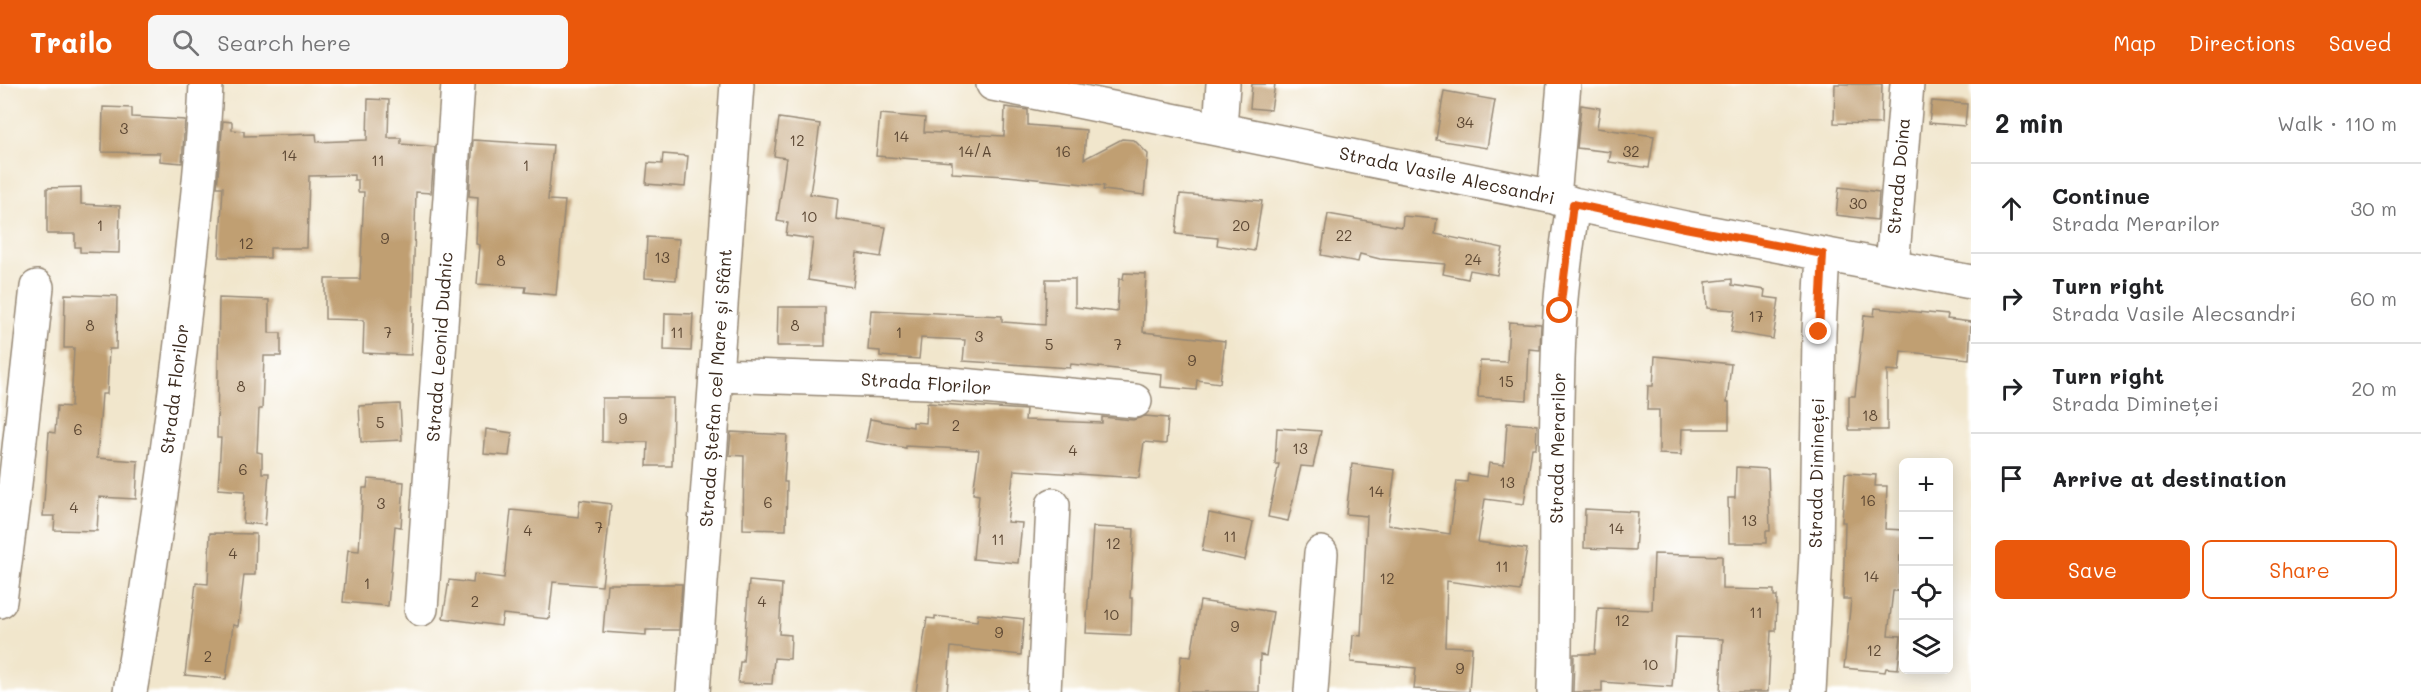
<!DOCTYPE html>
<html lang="en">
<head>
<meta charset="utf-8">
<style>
	:root { --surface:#fff; --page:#f6f6f6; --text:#202124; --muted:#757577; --line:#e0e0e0; --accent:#ea580c }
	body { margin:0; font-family:Mali,sans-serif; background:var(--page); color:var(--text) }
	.controls { position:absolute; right:18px; bottom:18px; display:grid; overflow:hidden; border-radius:9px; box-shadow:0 3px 15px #0003 }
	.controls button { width:54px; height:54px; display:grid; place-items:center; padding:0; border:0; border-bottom:2px solid var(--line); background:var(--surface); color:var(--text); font:30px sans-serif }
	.stop { position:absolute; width:18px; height:18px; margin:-14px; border:4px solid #ea580c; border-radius:50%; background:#fff }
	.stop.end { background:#ea580c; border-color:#fff; box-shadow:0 2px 6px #0008 }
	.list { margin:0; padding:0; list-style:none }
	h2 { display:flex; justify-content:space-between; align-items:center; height:78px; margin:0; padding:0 24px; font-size:26px }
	h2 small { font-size:20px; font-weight:400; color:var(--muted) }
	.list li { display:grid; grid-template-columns:39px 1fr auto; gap:18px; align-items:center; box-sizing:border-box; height:90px; padding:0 24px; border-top:2px solid var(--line) }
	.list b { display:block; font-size:22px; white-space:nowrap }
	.list p { margin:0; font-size:20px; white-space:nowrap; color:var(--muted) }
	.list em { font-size:20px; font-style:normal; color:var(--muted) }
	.actions { display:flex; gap:12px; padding:18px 24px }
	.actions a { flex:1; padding:14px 0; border:2px solid var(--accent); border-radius:9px; text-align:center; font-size:21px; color:var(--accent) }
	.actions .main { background:var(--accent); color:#fff }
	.icon { flex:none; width:33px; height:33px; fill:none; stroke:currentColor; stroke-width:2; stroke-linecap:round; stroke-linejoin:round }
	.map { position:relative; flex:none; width:1971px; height:608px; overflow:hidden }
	header { display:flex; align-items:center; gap:36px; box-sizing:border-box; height:84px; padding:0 30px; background:var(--accent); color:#fff }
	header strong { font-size:28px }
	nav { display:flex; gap:33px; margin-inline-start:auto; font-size:21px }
	.search { width:420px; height:54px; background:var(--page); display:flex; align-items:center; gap:15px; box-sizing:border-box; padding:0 21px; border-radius:9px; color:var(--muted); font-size:22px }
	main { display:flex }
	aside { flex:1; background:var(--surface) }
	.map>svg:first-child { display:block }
</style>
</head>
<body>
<header>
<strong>Trailo</strong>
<div class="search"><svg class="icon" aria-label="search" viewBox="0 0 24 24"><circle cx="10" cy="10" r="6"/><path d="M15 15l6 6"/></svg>Search here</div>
<nav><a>Map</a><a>Directions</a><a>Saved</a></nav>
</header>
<main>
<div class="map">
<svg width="1971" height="608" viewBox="0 0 1971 608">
	<rect width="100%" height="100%" fill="#fff"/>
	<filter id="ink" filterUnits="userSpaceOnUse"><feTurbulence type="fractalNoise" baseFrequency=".0167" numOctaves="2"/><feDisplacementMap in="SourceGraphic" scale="12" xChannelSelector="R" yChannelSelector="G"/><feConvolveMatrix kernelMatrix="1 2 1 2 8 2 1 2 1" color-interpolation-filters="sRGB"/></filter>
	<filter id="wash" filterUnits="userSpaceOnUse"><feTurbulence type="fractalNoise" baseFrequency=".008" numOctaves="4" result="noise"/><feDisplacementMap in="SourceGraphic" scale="24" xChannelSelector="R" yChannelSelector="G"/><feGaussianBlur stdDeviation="1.35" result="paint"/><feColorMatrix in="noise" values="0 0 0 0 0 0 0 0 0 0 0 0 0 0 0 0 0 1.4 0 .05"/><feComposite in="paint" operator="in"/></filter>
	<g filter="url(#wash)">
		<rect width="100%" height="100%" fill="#f1e6cc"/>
		<g id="blocks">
			<path fill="#c09f72" d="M1252 0H1275L1271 26 1250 24Z
				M1835 0H1882L1881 40 1834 39Z
				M1444 7 1495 16 1487 64 1436 56Z
				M368 15 389 16 388 54H401V60L435 63 431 109 416 108 411 271 363 269 364 236 325 235V195H360L364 108H358V96H354V91L309 92 307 164H270V174L219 173 223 103H217L223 37 232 38V46L244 47V52L316 50 317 58 367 56Z
				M1932 17 1967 20 1965 42 1929 39Z
				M1581 21 1600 24 1597 44 1654 52 1649 84 1609 78 1611 68 1577 64Z
				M103 23 132 24V33L185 36 182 79 160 77V69L102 68Z
				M1005 23 1028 26V41L1086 46 1084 75 1122 55 1134 56 1148 70 1144 111 1103 106 1104 102 1007 92 952 89V78L876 72 880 30 925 34 924 48 1004 52Z
				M779 34 820 40 810 110 838 114 836 135 886 143 881 173 857 169 853 203 808 196 813 155 786 151 788 139 777 137 786 74 774 72Z
				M473 56 553 61 548 116 565 117 556 211 525 208 526 203 477 200 480 161 476 160 478 113 469 112Z
				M663 70 688 72 685 103 646 100 648 79 662 80Z
				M81 103V120L120 122 119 169 80 168V163H75V150H47V104Z
				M1839 103 1879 108 1877 136 1836 131Z
				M1180 110 1262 117 1254 167 1217 161 1218 154 1176 150Z
				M1328 130 1402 143 1403 132 1437 135 1435 150 1503 164 1497 191 1470 186 1468 195 1443 190 1445 180 1380 175 1360 170 1358 178 1321 171Z
				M647 153 679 155 676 196 645 194Z
				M1124 189 1146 190 1143 248 1225 257 1220 299 1197 296 1196 306 1161 303 1162 290 1071 280 1070 284 963 277 965 256 921 254 919 275 880 272V267L868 266 871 226 1002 232V238L1045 241 1046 195H1075V223L1117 228 1119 195H1123Z
				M1732 195V201L1765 206 1764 213 1779 215 1773 255 1731 248 1735 226 1707 224 1706 198Z
				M65 210 117 212 116 265H109L107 310H102L97 374 138 377 136 415 99 413 97 447 54 446 55 432H43L49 348 55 349 57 322 71 323 74 264H64Z
				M219 214 269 216V249H281V272H264L262 325H259L257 368 262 369V389H269L265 441 243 439 245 407 218 405 221 354H217Z
				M778 223H825V262H777Z
				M1875 224 1948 231 1947 235 1971 238 1969 275 1901 267 1899 287 1887 286V346H1849V312H1855L1864 231 1874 232Z
				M665 229 693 230 691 267 664 266Z
				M1509 238 1541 240 1540 266 1529 265 1527 316 1478 313 1480 277 1507 278Z
				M1655 272 1731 280 1727 318H1729V345H1682L1681 371 1659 370V326H1647L1648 302H1653Z
				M602 314H673L672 382H647L648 358H602Z
				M927 319 1026 326 1025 336 1102 339V333L1133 336 1145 332 1168 334 1166 360 1144 358 1139 394 1014 386 1007 438 1022 439 1018 479 973 475 979 411 973 410 979 366 906 362V364L866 357 870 335 913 343V338L926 339Z
				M400 320 402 356 361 358 359 322Z
				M1507 339 1537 341 1536 364H1532L1524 420 1485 415 1478 458 1527 465 1520 507 1447 497 1445 562 1472 563 1469 608 1414 605 1416 584 1351 578 1353 551 1361 552 1367 432 1346 430 1352 380 1395 386 1388 441 1450 450 1457 397 1467 398 1468 390 1487 393 1489 379 1504 381Z
				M1277 344 1321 347 1313 383 1301 382 1288 437 1268 433 1279 380H1275Z
				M486 345 512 349 509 372 484 370Z
				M731 348 787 351 784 398H787L786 446 743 445 744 372 729 371Z
				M1736 383 1768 385 1770 447H1766V459H1729L1728 414H1735Z
				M1845 389 1876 391 1875 402H1887L1885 445 1904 446V471H1900L1899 507H1893L1888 551 1901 552 1898 585 1886 584 1885 588 1844 584 1851 515H1843L1845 438H1842Z
				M368 395 404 398 401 443 395 442 388 522 343 518 348 466 359 467 363 404H367Z
				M580 416 611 420 602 502 553 498 549 535 503 530 501 542 443 534 449 496 473 499 474 490 504 494 511 426 578 433Z
				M1585 425 1638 428 1635 466 1584 464Z
				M1209 429 1253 438 1245 476 1202 467Z
				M1093 443 1134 445 1130 514H1132L1131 551 1086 549Z
				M210 449 256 450 255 491H244L238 542 233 541 226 595 185 591 196 499 208 500Z
				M1654 470 1722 472V505L1774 506V512H1777L1776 547H1771L1768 608H1720L1723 555 1676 553 1672 603 1602 598V608H1573L1574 570H1595L1598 524 1652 526Z
				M749 497 782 500 779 550 791 551 790 575 774 574 772 600 738 599 740 578H743Z
				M607 500H682L679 546H646V551L603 548Z
				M1200 517 1273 528 1266 572 1260 571 1259 608H1178L1181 572 1191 573Z
				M978 530 1024 535 1021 571 951 563 947 608H916L927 534 935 535V532L977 537Z"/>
		</g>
	</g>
	<g filter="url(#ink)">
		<use href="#blocks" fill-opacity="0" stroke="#968875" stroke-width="1.5"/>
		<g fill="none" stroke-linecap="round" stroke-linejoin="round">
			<defs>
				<path id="minor" d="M993 0 1554 113 1573 120 1685 144 1971 198
					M1220 45 1223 0
					M1554 113 1564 0
					M1892 183 1907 0
					M717 291 928 298 1135 317
					M0 517 14 409 37 203
					M421 525 458 0
					M130 608C152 478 171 348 186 217 194 145 203 73 206 0
					M693 608 737 0
					M1044 608 1053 421
					M1311 608 1321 469
					M1554 608C1558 482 1553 355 1560 229 1562 192 1568 156 1573 120
					M1809 608 1816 470 1819 248 1823 170"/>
			</defs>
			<use href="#minor" stroke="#968875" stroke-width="36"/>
			<use href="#minor" stroke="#fff" stroke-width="33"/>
		</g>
	</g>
	<g fill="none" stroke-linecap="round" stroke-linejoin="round" filter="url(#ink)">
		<path stroke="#ea580c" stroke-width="8" d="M1560 227 1573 120 1685 144 1823 170 1819 248"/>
	</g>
	<g text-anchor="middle" stroke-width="4.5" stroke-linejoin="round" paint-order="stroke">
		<g font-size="15" fill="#5c4733">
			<text x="1465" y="44">34</text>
			<text x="124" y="50">3</text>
			<text x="901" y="58">14</text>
			<text x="797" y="62">12</text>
			<text x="975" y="73">14/A</text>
			<text x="1063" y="73">16</text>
			<text x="1631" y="73">32</text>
			<text x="289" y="77">14</text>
			<text x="378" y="82">11</text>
			<text x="526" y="87">1</text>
			<text x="1858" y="125">30</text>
			<text x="809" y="138">10</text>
			<text x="100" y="147">1</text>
			<text x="1241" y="147">20</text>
			<text x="1344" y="157">22</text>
			<text x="385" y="160">9</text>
			<text x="246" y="165">12</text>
			<text x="662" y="179">13</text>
			<text x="1473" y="181">24</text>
			<text x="501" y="182">8</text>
			<text x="1756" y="238">17</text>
			<text x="90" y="247">8</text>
			<text x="795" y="247">8</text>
			<text x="388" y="254">7</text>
			<text x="677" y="254">11</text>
			<text x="899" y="254">1</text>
			<text x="979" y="258">3</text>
			<text x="1049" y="266">5</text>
			<text x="1118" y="266">7</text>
			<text x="1192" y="282">9</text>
			<text x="1506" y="303">15</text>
			<text x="241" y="308">8</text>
			<text x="1870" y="337">18</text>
			<text x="623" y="340">9</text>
			<text x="380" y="344">5</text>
			<text x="956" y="347">2</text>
			<text x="78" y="351">6</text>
			<text x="1300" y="370">13</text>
			<text x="1073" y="372">4</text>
			<text x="243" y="391">6</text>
			<text x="1507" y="404">13</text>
			<text x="1376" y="413">14</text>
			<text x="1868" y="422">16</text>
			<text x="768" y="424">6</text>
			<text x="381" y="425">3</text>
			<text x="74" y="429">4</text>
			<text x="1749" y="442">13</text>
			<text x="599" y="449">7</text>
			<text x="1616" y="450">14</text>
			<text x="528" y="452">4</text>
			<text x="1230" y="458">11</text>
			<text x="998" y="461">11</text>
			<text x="1113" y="465">12</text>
			<text x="233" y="475">4</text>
			<text x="1502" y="488">11</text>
			<text x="1871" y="498">14</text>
			<text x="1387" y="500">12</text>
			<text x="367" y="505">1</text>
			<text x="475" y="523">2</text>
			<text x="762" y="523">4</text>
			<text x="1756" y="534">11</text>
			<text x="1111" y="536">10</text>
			<text x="1622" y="542">12</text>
			<text x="1235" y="548">9</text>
			<text x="999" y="554">9</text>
			<text x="1874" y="572">12</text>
			<text x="208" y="578">2</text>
			<text x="1650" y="586">10</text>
			<text x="1460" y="590">9</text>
		</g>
		<g font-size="18" fill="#3b2a1e" stroke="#fff">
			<text transform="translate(1447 92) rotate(12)" y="6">Strada Vasile Alecsandri</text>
			<text transform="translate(1899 92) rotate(-85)" y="6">Strada Doina</text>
			<text transform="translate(440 263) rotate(-86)" y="6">Strada Leonid Dudnic</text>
			<text transform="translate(926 300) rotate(4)" y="6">Strada Florilor</text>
			<text transform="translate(716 304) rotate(-86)" y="6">Strada Ștefan cel Mare și Sfânt</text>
			<text transform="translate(175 305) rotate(-83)" y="6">Strada Florilor</text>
			<text transform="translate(1558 364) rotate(-89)" y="6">Strada Merarilor</text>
			<text transform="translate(1817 389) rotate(-89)" y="6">Strada Dimineței</text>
		</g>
	</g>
</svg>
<div class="controls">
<button>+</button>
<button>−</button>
<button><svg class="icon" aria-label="locate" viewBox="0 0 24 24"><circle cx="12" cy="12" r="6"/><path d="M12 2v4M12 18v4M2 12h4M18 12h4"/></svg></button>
<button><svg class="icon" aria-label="layers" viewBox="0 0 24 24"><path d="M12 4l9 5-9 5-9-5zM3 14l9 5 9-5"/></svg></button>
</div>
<div class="stop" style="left:1560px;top:227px"></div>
<div class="stop end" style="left:1819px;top:248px"></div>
</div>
<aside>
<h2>2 min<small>Walk · 110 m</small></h2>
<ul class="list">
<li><svg class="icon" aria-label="ahead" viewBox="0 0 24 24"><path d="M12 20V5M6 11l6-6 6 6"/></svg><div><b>Continue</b><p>Strada Merarilor</p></div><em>30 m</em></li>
<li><svg class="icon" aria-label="right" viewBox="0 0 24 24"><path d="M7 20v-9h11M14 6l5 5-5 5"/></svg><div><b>Turn right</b><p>Strada Vasile Alecsandri</p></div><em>60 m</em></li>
<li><svg class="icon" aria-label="right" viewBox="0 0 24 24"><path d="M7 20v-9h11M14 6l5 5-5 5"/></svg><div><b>Turn right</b><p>Strada Dimineței</p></div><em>20 m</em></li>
<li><svg class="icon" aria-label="arrive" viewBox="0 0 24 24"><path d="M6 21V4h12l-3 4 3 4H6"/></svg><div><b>Arrive at destination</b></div></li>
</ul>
<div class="actions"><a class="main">Save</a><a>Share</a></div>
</aside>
</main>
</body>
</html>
